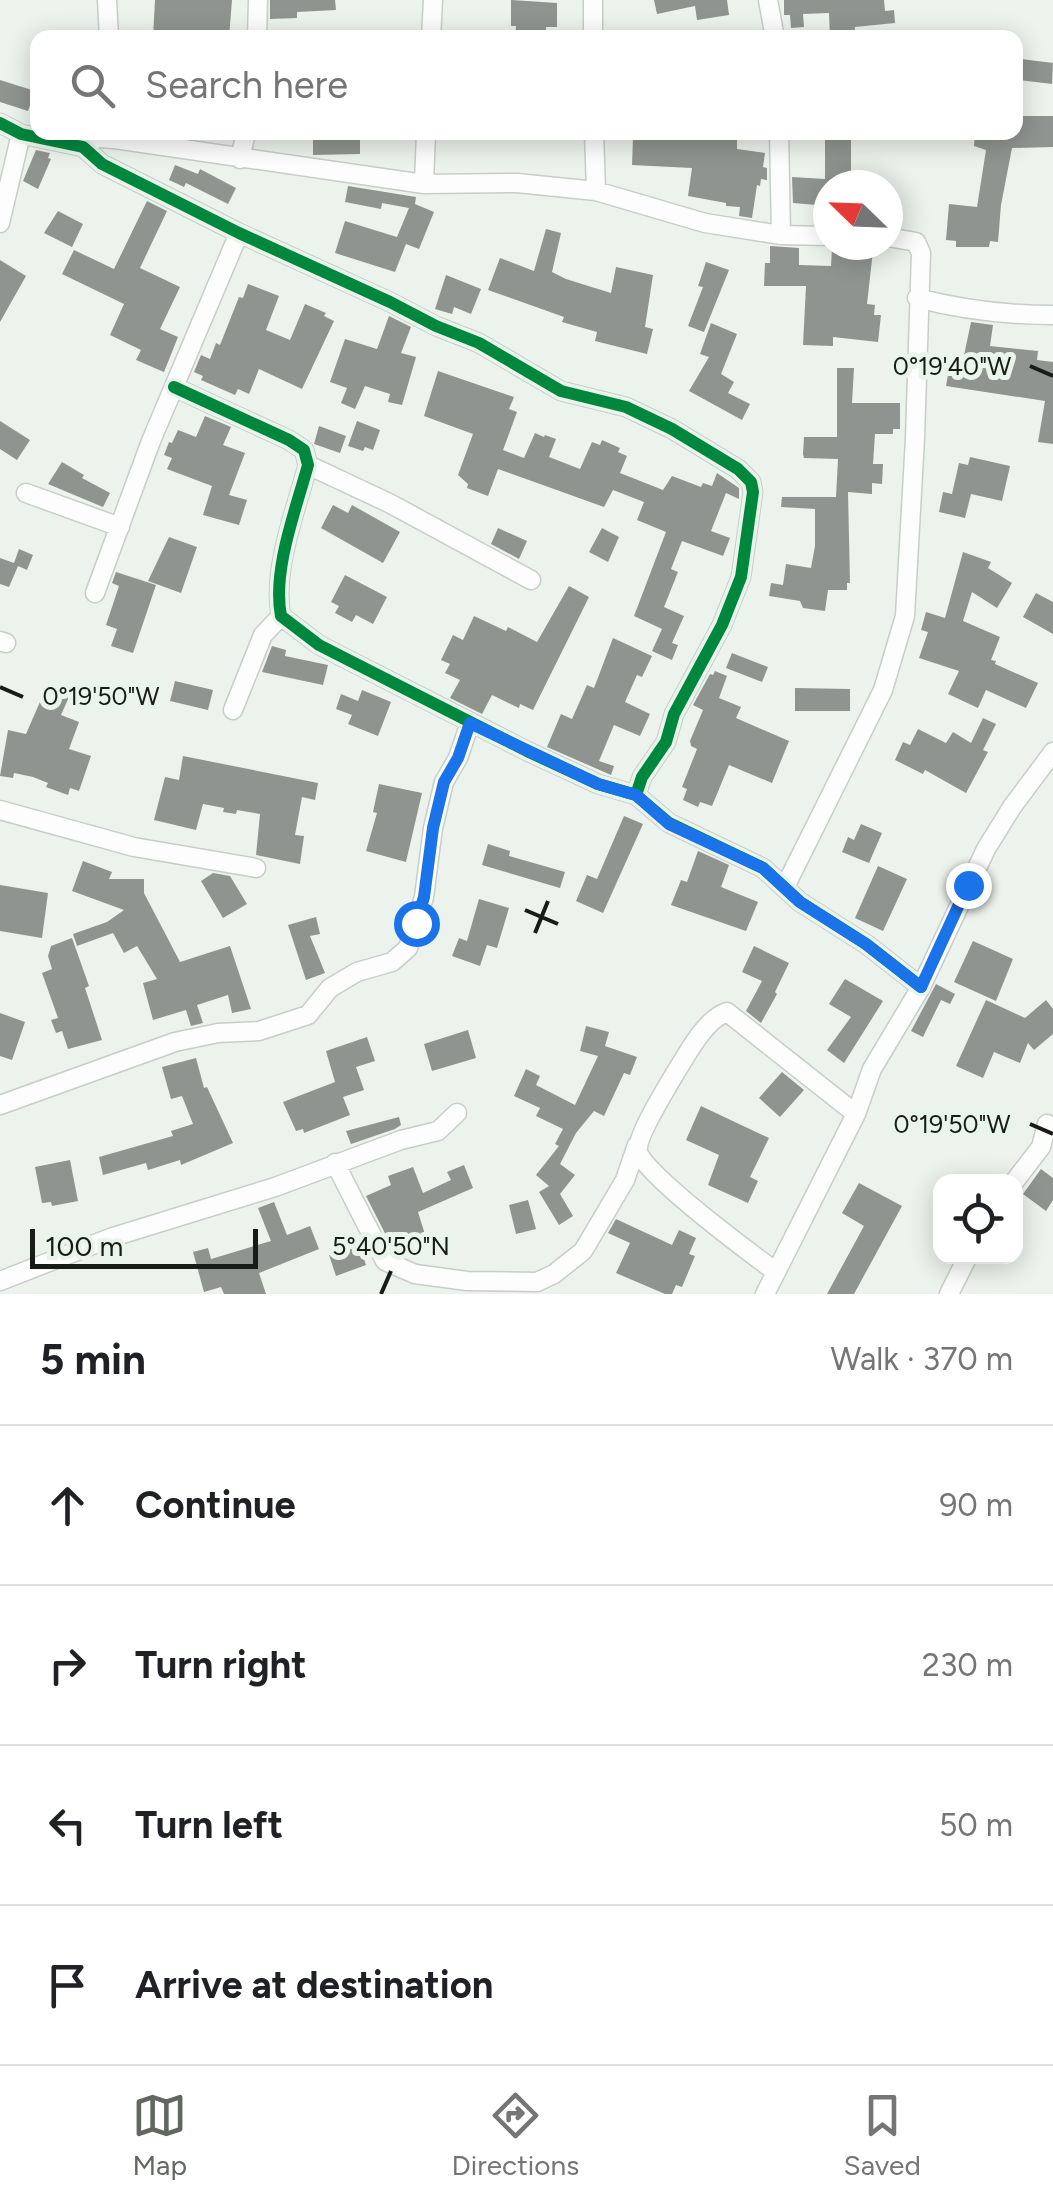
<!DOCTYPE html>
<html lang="en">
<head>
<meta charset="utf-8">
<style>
	:root { --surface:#fff; --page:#f2f2f2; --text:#202124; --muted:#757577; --line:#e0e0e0; --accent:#626762 }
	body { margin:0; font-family:Figtree,sans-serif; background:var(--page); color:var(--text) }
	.controls { position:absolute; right:30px; bottom:30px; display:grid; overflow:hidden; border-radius:20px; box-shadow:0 5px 25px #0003 }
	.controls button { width:90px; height:90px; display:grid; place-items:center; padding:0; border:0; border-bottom:2px solid var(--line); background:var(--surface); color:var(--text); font:50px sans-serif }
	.compass { position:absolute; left:813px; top:170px; width:90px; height:90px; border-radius:50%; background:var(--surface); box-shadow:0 5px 25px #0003; rotate:293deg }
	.scale { position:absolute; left:30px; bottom:25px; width:228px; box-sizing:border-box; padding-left:10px; border:5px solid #181c18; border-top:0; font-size:28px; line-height:35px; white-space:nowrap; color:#181c18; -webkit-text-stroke:8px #e9f5ea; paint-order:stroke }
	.stop { position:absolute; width:30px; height:30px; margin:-22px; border:8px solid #1a73e8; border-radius:50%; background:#fff }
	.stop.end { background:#1a73e8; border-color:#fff; box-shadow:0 2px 10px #0008 }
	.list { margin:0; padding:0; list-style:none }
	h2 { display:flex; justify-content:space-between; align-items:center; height:130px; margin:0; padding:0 40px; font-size:42px }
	h2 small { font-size:32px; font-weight:400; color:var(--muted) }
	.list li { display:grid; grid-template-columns:65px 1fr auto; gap:30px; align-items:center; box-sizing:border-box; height:160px; padding:0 40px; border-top:2px solid var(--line) }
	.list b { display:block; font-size:38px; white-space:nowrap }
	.list em { font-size:32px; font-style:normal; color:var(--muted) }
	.icon { flex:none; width:55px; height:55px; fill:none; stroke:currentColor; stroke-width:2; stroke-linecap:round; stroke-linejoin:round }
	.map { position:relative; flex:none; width:1053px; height:1294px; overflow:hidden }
	.search { position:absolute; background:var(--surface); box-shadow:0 5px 25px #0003; left:30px; right:30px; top:30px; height:110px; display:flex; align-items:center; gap:25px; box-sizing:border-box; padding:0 35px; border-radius:20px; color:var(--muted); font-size:38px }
	.sheet { height:770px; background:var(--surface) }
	nav { display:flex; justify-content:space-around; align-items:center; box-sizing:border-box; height:140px; border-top:2px solid var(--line); background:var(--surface); font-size:28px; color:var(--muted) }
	nav a { display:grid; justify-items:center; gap:5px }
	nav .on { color:var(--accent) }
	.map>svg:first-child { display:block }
</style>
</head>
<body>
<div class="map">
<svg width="1053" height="1294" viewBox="0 0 1053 1294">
	<rect width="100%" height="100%" fill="#ecf2ec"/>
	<path fill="#909490" d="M155 0H232L229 38H153Z
		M270 0H335L336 10 297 12V18L270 19Z
		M511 0 557 3V27H546V38H515L516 26H511Z
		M654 0H727L729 15 697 20 695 6 657 14Z
		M784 0H884L885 11 894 10 895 23 855 27 854 38H830L829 13 803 14 804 27 791 28 790 15H784Z
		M1021 59 1053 63 1052 84 1019 80Z
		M0 80 35 91 28 111 0 102Z
		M1018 116H1053V147L1012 148 1001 205 998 242 990 241 989 247H956V241L946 240 949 204 977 207 986 150 974 146 975 132H1018Z
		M313 132H339V140H360V154L313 155Z
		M639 132H737V149L765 153 763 167 767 168V180L761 179 760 186 757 185 752 218 739 216 740 207 726 206V203L688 196 692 168 632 165 633 138H638Z
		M825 137H851V185H828V206L793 203 792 177 825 179Z
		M36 150 50 153 48 158 51 159 38 189 23 181Z
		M175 165 198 174 200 169 236 188 228 204 186 183 184 187 169 180Z
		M348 186 416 197 415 204 434 212 419 249 406 244 395 272 335 253 345 221 397 237 409 208 382 203 381 209 345 202Z
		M147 201 167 211 140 268 180 287 160 329 178 337 164 372 136 360 141 350 110 335 124 304 62 274 74 250 114 269Z
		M58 211 83 224 72 247 44 233Z
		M546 229 561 233 552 272 566 279 611 293 616 267 653 275 645 327 653 329 647 354 595 341 597 332 562 322 564 317 488 290 500 258 534 271Z
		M770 246 799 248V265L831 266 832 248 873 251 867 304 875 305 874 315H881L878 342 833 337V346L803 345 806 286H764L765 263H770Z
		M0 260 26 276 0 322Z
		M706 262 729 270 704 332 688 326 703 287 698 286Z
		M446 275 481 289 471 314 454 307 452 314 435 309Z
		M248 284 279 296 266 330 290 340 305 304 326 313 324 316 334 321 302 389 259 369 249 394 238 389 235 395 201 380 203 376 194 372 201 355 210 359 216 343 220 345 239 297 243 298Z
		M389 316 411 327 401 353 416 357 402 405 388 402 390 394 365 386 355 409 341 403 347 388 330 382 345 339 377 349Z
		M971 322 993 325 990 346 1038 351 1037 360 1053 362V444L1038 442 1045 401 946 386 950 363 962 365Z
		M711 323 737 334 721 374 734 382 728 393 750 404 742 420 689 391 709 357 700 354Z
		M837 368H854L852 403H900V429H893V434H875L873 464H883L882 484 872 483V494L848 492 850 583H847V590H828L825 611 803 608 800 601 769 596 771 583 783 585 786 564 811 568 815 546V509L781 507 782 497H836L838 459 804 458 803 454 804 437H837Z
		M438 371 514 397 509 409 517 412 503 450 524 458 535 433 544 437 545 435 556 439 549 457 580 469 592 442 600 445 602 440 620 448 618 452 627 456 620 473 663 490 672 476 701 487 703 483 712 486 717 473 739 488V499L726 493 711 531 730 538 723 556 682 541 671 569 678 572 664 607 684 616 672 643 678 645 672 660 652 651 662 629 634 616 666 532 637 520 644 502 613 490 604 507 498 469 488 496 467 488 468 484 458 475 473 434 424 416Z
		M205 416 231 427 223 445 245 453 229 495 247 500 239 525 203 515 212 486 167 469 172 458 164 455 169 442 172 443 178 430 196 437Z
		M0 421 30 440 17 460 0 449Z
		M357 421 380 430 373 450 365 447 363 451 348 446Z
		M319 426 346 436 340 453 314 444Z
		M970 457 1010 466 1002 501 971 494 965 518 939 512 943 492 952 494 959 463 968 465Z
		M62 462 84 475 82 478 110 493 103 507 48 484Z
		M333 505 348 513 352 505 400 532 383 563 321 528Z
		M498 528 527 541 519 559 491 544Z
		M602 528 619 537 608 562 589 552Z
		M169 537 197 547 181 593 148 581Z
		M19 549 33 555 27 570 18 566 9 587 0 584V558L14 563Z
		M963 552 991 562 988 568 1012 583 997 608 972 592 963 621 1000 637 991 660 996 661 995 664 1038 683 1026 708 986 690 978 708 948 694 959 671 919 658 928 632 921 630 926 612 945 618Z
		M116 572 156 585 133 653 111 646 117 629 106 625 119 586 112 583Z
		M345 575 387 597 373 624 356 615 352 622 335 613 339 606 331 602Z
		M569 586 589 597 533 710 520 704 519 708 492 695 482 714 450 698 460 680 445 673 450 664 441 660 453 635 463 640 474 616 506 631 508 627 537 642Z
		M1036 593 1053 602V634L1023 617Z
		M613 638 652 656 642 677 637 675 625 702 650 714 640 736 614 725 599 761 614 766 611 775 547 747 561 714 572 719 587 685 594 688Z
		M272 646 286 650 285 656 328 665 323 685 262 672Z
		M732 653 768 667 762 682 726 668Z
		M715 671 727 676 719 698 741 707 736 718 789 741 772 783 729 765 712 806 700 802 698 807 683 800 687 789 682 787 697 749 691 746 690 741 703 710 693 705 710 674 713 675Z
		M175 681 213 690 208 710 170 701Z
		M46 688 69 697 61 715 79 722 69 749 91 756 79 791 70 788 68 795 46 787 48 783 33 777 14 773 13 778 0 776 8 730 26 734Z
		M795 688 850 689V711H795Z
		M362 690 391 702 378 736 348 724 352 715 336 709 341 694 358 701Z
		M983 718 996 724 983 750 988 752 966 793 925 770 923 774 895 760 903 742 910 745 918 729 946 743 953 732 971 743Z
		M183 756 318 783 315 800 302 797 295 835 304 836 300 864 256 855 260 814 237 810 236 814 223 812 224 808 203 804 196 830 154 820 165 777 179 780Z
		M379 784 422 793 406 862 366 851 377 813 373 812Z
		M624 816 643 824 603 913 576 901 587 875 597 879Z
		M861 824 882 833 869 863 842 852 848 837 854 840Z
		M488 844 510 851 509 856 565 872 560 888 482 865Z
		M698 851 729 865 721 887 758 902 746 931 671 905 681 880 687 882Z
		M83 861 112 872 109 879H144V893L180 962 230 946 251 1009 232 1013 228 995 197 1005 203 1023 191 1026 186 1010 153 1020 143 983 157 979 137 946 124 953 113 933 77 946 73 934 107 922 124 910 72 891Z
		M878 866 907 879 883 931 855 918Z
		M213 873 230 876 247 904 223 918 201 881Z
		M0 885 48 893 42 938 0 931Z
		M479 899 509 908 497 948 487 945 480 966 452 956 459 938 467 941Z
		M316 917 320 934 310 936 325 973 306 980 288 925Z
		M72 938 89 986 85 988 102 1040 68 1049 62 1031 56 1033 51 1020 58 1018 42 973 52 969 48 956 51 946Z
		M973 941 1013 959 996 1001 954 982Z
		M754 946 789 963 775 992 777 994 761 1023 746 1011 762 981 742 972Z
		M845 979 883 1001 844 1063 827 1050 851 1017 829 1004Z
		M936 984 955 994 950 1004 941 1000 923 1037 911 1031Z
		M986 1000 1025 1018 1046 1000 1053 1009V1034L1034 1050 1028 1043 1020 1063 994 1052 983 1078 956 1066Z
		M0 1013 25 1022 12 1060 0 1056Z
		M586 1026 609 1032 605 1046 637 1057 630 1075 624 1073 604 1116 594 1111 576 1133 560 1164 575 1175 560 1194 573 1216 559 1225 539 1192 549 1186 536 1175 559 1146 555 1144 563 1129 536 1116 540 1108 514 1096 526 1069 540 1076 536 1085 575 1105 598 1056 580 1051Z
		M468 1030 476 1058 432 1071 424 1044Z
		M367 1037 375 1061 356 1067 364 1090 343 1097 350 1115 304 1133 303 1129 296 1131 283 1102 335 1082 326 1051Z
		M196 1058 204 1088 207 1087 233 1143 181 1165 180 1160 148 1170 146 1163 103 1175 99 1157 173 1136 171 1131 193 1124 182 1096 171 1099 162 1067Z
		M782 1072 804 1090 780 1117 759 1098Z
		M701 1106 769 1138 750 1177 758 1181 748 1203 708 1185 719 1155 686 1140Z
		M399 1117 401 1125 395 1129 351 1144 346 1131Z
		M70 1160 78 1201 52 1206 51 1202 42 1203 35 1167Z
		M464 1165 473 1188 418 1212 428 1244 399 1253 394 1251 366 1196 391 1185 388 1176 413 1167 423 1193 451 1180 447 1172Z
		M1041 1169 1053 1178V1200L1046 1211 1023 1194Z
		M859 1183 902 1206 854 1294H827L864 1226 842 1213Z
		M528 1200 536 1229 516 1234 509 1205Z
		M274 1202 287 1235 310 1226 319 1249 259 1273 266 1294H224L221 1287 204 1292 193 1252 208 1248 211 1259 271 1241 258 1208Z
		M616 1219 672 1245 679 1230 696 1238 689 1254 695 1256 682 1287 676 1285 672 1294H665L616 1273 630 1243 608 1233Z
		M359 1244 366 1265 336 1276 329 1255Z"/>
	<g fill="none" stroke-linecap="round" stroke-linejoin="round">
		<defs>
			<path id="street" d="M107 0 109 38
				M768 0 775 38
				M257 38 258 0
				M431 38 433 0
				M593 38V0
				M0 123 21 134 83 147 102 164 239 233 390 302 436 326 479 343 561 391 626 407 672 429 738 469 751 482 753 492 741 577 722 625 674 714 666 742 642 777 636 795
				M594 132 596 191
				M779 132 781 235
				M83 147 97 138 115 139 424 184 517 183 596 191 705 223 781 235 828 236
				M240 159 246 132
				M424 184 426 132
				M0 223 21 134
				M917 298C963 310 1005 315 1053 315
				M174 387 289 440 304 450 308 465C296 509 272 571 281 616L319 645 527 751 598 784 636 795 669 823 763 868 800 902 866 944 921 987
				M308 465 391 504 531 580
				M26 493 120 527
				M95 593 151 441 239 233
				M0 641 6 643
				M233 710 263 635 281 616
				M0 810 134 847 256 868
				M785 887 883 690 905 616 915 438 921 253 916 242 888 237
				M0 1105 175 1042 218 1033 259 1031 308 1015 330 988 357 972 392 962 408 948 424 897 433 828 444 782 458 758 470 723
				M335 1163 385 1261 415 1274 467 1281 537 1282 554 1274 583 1251 625 1180 637 1145
				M1014 1182 1041 1147 1047 1124
				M776 1272C753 1255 642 1173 638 1151 636 1137 666 1089 674 1075 687 1055 704 1020 727 1012L856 1114
				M0 1281 113 1237 275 1187 401 1140 438 1131 457 1113
				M765 1294 856 1114 872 1069 921 987 986 849 1012 807 1053 752
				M949 1294 968 1256"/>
		</defs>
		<use href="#street" stroke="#c9cdc9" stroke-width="21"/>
		<use href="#street" stroke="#fcfdfc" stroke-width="18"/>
		<defs>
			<path id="cycleway" d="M0 123 21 134 83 147 102 164 239 233 390 302 436 326 479 343 561 391 626 407 672 429 738 469 751 482 753 492 741 577 722 625 674 714 666 742 642 777 636 795
				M174 387 289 440 304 450 308 465C296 509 272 571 281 616L319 645 527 751 598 784 636 795 669 823 763 868 800 902 866 944 921 987"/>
		</defs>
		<use href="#cycleway" stroke="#e9f5ea" stroke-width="19"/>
		<use href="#cycleway" stroke="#00873e" stroke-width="12"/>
	</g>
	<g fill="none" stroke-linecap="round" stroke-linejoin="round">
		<path stroke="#1a73e8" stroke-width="12" d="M416 923 424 897 433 828 444 782 458 758 470 723 598 784 636 795 669 824 763 868 800 902 866 944 921 987 968 885"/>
	</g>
	<path fill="none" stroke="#181c18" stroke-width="4" d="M1030 366 1053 376M0 687 23 697M525 910 558 924M535 933 548 901M1030 1124 1053 1134M381 1294 391 1271"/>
	<g font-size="25" text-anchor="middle" fill="#181c18" stroke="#e9f5ea" stroke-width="10" stroke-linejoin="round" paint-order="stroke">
		<text x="952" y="375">0°19'40"W</text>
		<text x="101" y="705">0°19'50"W</text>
		<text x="952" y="1133">0°19'50"W</text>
		<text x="391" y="1255">5°40'50"N</text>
	</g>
</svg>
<div class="controls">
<button><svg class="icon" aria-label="locate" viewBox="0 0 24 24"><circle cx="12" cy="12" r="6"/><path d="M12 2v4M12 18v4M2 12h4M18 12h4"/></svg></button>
</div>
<svg class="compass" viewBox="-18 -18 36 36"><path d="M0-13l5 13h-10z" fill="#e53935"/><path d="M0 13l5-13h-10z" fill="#757577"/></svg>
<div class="scale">100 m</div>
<div class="stop" style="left:416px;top:923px"></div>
<div class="stop end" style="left:968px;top:885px"></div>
<div class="search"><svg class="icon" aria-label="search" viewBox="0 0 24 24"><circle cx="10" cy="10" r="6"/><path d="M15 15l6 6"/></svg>Search here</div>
</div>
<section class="sheet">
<h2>5 min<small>Walk · 370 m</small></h2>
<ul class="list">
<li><svg class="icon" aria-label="ahead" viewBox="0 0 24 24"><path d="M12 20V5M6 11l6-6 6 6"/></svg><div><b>Continue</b></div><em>90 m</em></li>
<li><svg class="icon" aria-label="right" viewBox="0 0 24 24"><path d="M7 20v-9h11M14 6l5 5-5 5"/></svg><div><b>Turn right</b></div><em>230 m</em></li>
<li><svg class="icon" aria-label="left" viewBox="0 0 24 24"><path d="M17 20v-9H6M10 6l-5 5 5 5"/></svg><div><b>Turn left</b></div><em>50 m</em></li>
<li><svg class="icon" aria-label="arrive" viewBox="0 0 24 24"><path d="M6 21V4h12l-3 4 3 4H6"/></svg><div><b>Arrive at destination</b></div></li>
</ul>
</section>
<nav>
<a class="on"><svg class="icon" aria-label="map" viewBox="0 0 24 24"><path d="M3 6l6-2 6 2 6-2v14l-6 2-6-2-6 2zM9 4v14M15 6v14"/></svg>Map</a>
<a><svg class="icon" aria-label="directions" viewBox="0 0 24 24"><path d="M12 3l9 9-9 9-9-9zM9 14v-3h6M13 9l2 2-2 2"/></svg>Directions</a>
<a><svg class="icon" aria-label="saved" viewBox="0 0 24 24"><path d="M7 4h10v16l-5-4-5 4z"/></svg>Saved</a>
</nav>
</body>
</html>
